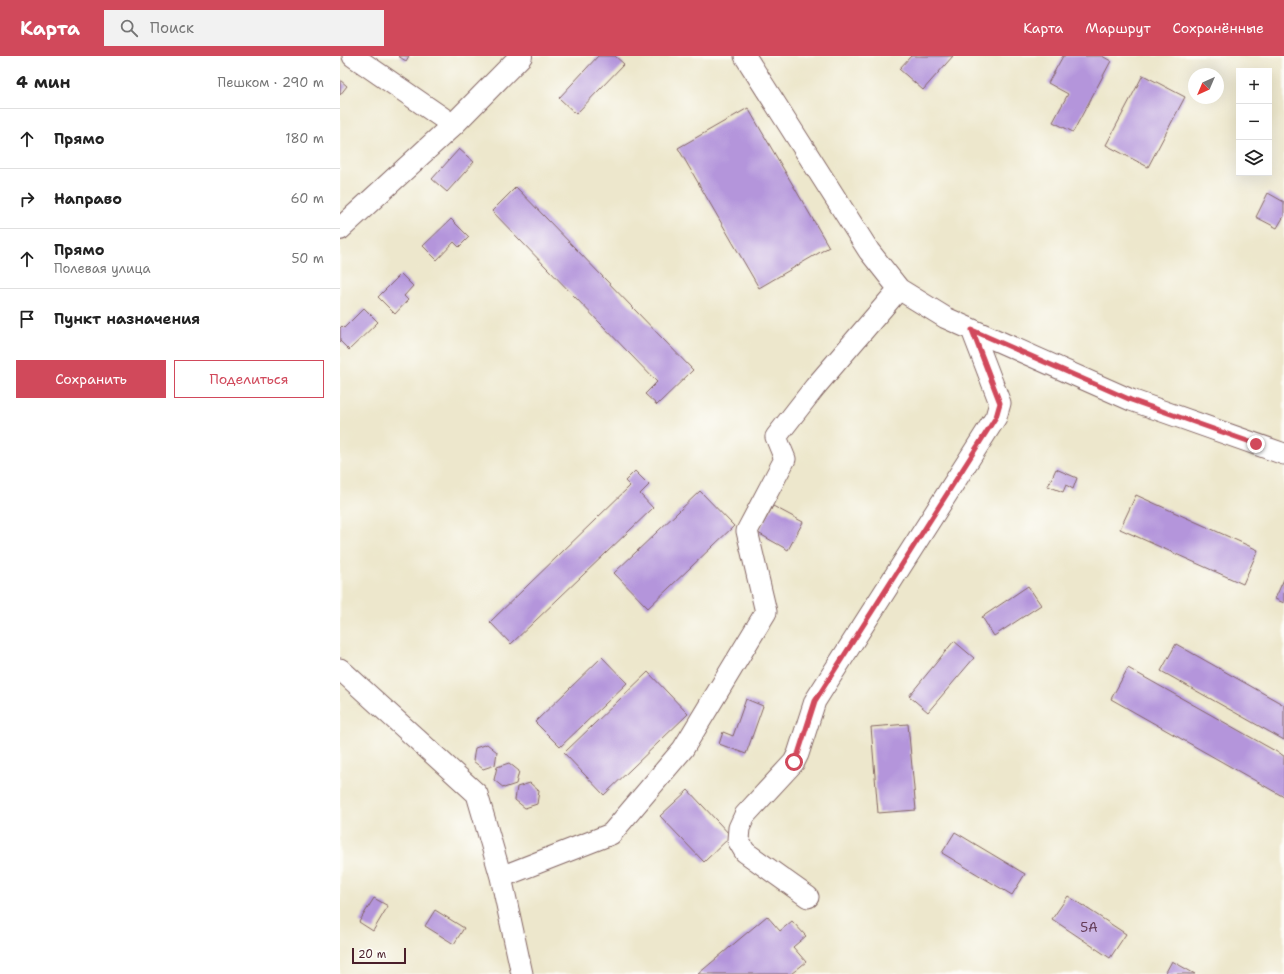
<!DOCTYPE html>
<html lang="ru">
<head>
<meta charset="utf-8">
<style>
	:root { --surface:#fff; --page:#f2f2f2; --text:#222; --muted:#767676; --line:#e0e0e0; --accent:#d1495b }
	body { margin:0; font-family:"Shantell Sans",sans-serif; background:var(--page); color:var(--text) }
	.controls { position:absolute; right:12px; top:12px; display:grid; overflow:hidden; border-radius:0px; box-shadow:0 4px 16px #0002 }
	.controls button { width:36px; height:36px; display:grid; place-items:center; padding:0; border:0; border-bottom:1px solid var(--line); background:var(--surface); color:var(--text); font:20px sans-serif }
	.compass { position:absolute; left:848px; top:12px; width:36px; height:36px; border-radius:50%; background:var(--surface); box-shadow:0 4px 16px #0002; rotate:224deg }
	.scale { position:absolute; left:12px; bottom:10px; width:54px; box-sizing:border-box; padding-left:4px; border:2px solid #4a1f2b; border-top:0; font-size:11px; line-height:14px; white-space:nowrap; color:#4a1f2b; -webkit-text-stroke:3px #fdfcf7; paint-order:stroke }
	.stop { position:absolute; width:12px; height:12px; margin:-9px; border:3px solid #d1495b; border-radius:50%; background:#fff }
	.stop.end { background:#d1495b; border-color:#fff; box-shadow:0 1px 4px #0008 }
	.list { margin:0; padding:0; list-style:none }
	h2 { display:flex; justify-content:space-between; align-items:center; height:52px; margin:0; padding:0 16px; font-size:17px }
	h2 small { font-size:13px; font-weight:400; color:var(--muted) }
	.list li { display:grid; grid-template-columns:26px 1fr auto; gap:12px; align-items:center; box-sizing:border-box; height:60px; padding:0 16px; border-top:1px solid var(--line) }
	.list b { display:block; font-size:15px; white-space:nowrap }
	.list p { margin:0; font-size:13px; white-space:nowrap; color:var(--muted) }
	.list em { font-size:13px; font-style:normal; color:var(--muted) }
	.actions { display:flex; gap:8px; padding:12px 16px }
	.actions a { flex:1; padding:9px 0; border:1px solid var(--accent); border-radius:0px; text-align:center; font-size:14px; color:var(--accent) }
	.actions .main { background:var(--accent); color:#fff }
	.icon { flex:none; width:22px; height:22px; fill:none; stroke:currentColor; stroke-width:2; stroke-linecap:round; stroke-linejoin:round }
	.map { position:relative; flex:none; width:944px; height:918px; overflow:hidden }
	header { display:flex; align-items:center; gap:24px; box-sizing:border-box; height:56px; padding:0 20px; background:var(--accent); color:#fff }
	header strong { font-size:19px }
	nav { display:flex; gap:22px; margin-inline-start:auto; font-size:14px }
	.search { width:280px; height:36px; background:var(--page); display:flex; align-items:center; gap:10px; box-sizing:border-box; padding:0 14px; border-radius:0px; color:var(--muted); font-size:15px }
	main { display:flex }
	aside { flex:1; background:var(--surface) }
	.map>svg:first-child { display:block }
</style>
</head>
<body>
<header>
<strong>Карта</strong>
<div class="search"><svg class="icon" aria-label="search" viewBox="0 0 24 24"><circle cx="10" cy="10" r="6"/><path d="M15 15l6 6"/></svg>Поиск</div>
<nav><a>Карта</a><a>Маршрут</a><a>Сохранённые</a></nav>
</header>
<main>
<aside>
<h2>4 мин<small>Пешком · 290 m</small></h2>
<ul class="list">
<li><svg class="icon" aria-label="ahead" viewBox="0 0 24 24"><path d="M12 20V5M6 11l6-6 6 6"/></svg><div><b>Прямо</b></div><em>180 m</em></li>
<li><svg class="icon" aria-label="right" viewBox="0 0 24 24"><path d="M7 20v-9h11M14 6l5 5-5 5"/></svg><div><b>Направо</b></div><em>60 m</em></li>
<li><svg class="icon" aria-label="ahead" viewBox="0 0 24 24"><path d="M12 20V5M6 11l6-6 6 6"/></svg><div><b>Прямо</b><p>Полевая улица</p></div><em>50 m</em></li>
<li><svg class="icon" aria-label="arrive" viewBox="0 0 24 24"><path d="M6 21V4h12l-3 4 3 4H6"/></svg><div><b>Пункт назначения</b></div></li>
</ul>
<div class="actions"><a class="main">Сохранить</a><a>Поделиться</a></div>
</aside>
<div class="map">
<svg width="944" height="918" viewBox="0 0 944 918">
	<rect width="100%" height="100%" fill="#fdfcf7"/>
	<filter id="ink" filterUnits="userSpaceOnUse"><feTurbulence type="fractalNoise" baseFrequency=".025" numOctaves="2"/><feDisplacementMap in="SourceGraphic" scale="8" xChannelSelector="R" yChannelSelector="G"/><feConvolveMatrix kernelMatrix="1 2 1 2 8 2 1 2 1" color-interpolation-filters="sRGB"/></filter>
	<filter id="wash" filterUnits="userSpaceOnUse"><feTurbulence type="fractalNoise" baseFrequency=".012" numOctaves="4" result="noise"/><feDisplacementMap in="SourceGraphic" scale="16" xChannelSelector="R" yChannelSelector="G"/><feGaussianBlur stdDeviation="0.9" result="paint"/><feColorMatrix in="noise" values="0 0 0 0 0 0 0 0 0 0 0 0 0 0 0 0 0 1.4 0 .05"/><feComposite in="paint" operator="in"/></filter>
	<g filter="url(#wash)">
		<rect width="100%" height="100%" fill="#ede7cc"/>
		<g id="blocks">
			<path fill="#b495db" d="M58 0H69L66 5Z
				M258 0H275L284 8 236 58 219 42Z
				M571 0H613L583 34 559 13Z
				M723 0H762L771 5 733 76 713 66 728 38 708 27Z
				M803 19 845 41 808 111 766 89Z
				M0 24 7 30 0 39Z
				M408 52 489 191 419 232 338 92Z
				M119 93 134 106 107 136 92 123Z
				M176 131 353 314 317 349 305 338 317 326 152 155Z
				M928 137 944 146V160L937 172 916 161Z
				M111 163 129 181 119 191 114 186 97 204 83 190Z
				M61 218 73 230 64 240 68 244 55 258 38 241Z
				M24 252 38 266 9 294 0 285V272L2 270 4 272Z
				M716 413 737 422 733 433 726 429 723 436 708 430Z
				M295 415 309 429 300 438 313 452 171 588 150 566 290 430 285 425Z
				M360 435 394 470 308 552 274 517Z
				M796 439 918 494 903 528 780 473Z
				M433 450 463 466 448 494 418 477Z
				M944 523V547L935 543Z
				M688 530 701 549 654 580 642 561Z
				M614 585 634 602 588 656 569 640Z
				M836 588 944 649V684L821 615Z
				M262 601 287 627 220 691 195 666Z
				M788 612 944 700V741L771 643Z
				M308 616 348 658 264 739 224 697Z
				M406 643 423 650 406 698 379 688 383 676 393 680Z
				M568 668 576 754 538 757 531 671Z
				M147 688 157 696 155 709 143 713 133 705 135 692Z
				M169 707 179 715 176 728 164 732 154 724 157 711Z
				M190 727 199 735 197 748 185 752 175 744 177 731Z
				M348 734 391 780 364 806 320 760Z
				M615 776 685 818 672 839 602 797Z
				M728 840 786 878 770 902 712 863Z
				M34 842 48 850 33 875 19 866Z
				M95 854 124 872 114 888 85 870Z
				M427 860 440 875 452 865 466 880 453 891 466 906 451 918H358Z
				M832 905 855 918H825Z"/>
		</g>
	</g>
	<g filter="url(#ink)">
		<use href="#blocks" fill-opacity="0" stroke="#836563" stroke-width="1"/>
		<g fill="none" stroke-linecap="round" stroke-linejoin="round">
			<defs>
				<path id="minor" d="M13 0 113 69
					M405 0 529 195 559 233 606 262 791 344 944 398
					M0 613 137 738 161 821 182 918
					M161 821 271 778 343 693 426 556 407 475 445 403 436 381 475 331 559 233
					M468 841 405 796 398 784 399 772 405 759 454 706 458 698 475 645 656 361 660 347 632 274"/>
				<path id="tertiary" d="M0 173 113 69 181 0"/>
			</defs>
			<use href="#minor" stroke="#836563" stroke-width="23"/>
			<use href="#tertiary" stroke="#836563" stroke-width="24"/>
			<use href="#minor" stroke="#fff" stroke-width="21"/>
			<use href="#tertiary" stroke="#fff" stroke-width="22"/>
		</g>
	</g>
	<g fill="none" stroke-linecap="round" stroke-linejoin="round" filter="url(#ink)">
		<path stroke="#d1495b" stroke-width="5" d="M454 706 458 698 475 645 656 361 660 347 632 274 791 344 916 388"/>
	</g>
	<g text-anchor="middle" stroke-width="3.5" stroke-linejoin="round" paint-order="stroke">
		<g font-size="13" fill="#643c57">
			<text x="749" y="876">5А</text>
		</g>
	</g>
</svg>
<div class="controls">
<button>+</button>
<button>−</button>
<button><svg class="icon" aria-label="layers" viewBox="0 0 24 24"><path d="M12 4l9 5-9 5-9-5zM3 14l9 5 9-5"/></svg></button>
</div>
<svg class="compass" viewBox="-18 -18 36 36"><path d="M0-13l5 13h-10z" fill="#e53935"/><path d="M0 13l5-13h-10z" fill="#767676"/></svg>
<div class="scale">20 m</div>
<div class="stop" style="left:454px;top:706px"></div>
<div class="stop end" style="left:916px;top:388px"></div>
</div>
</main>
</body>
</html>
